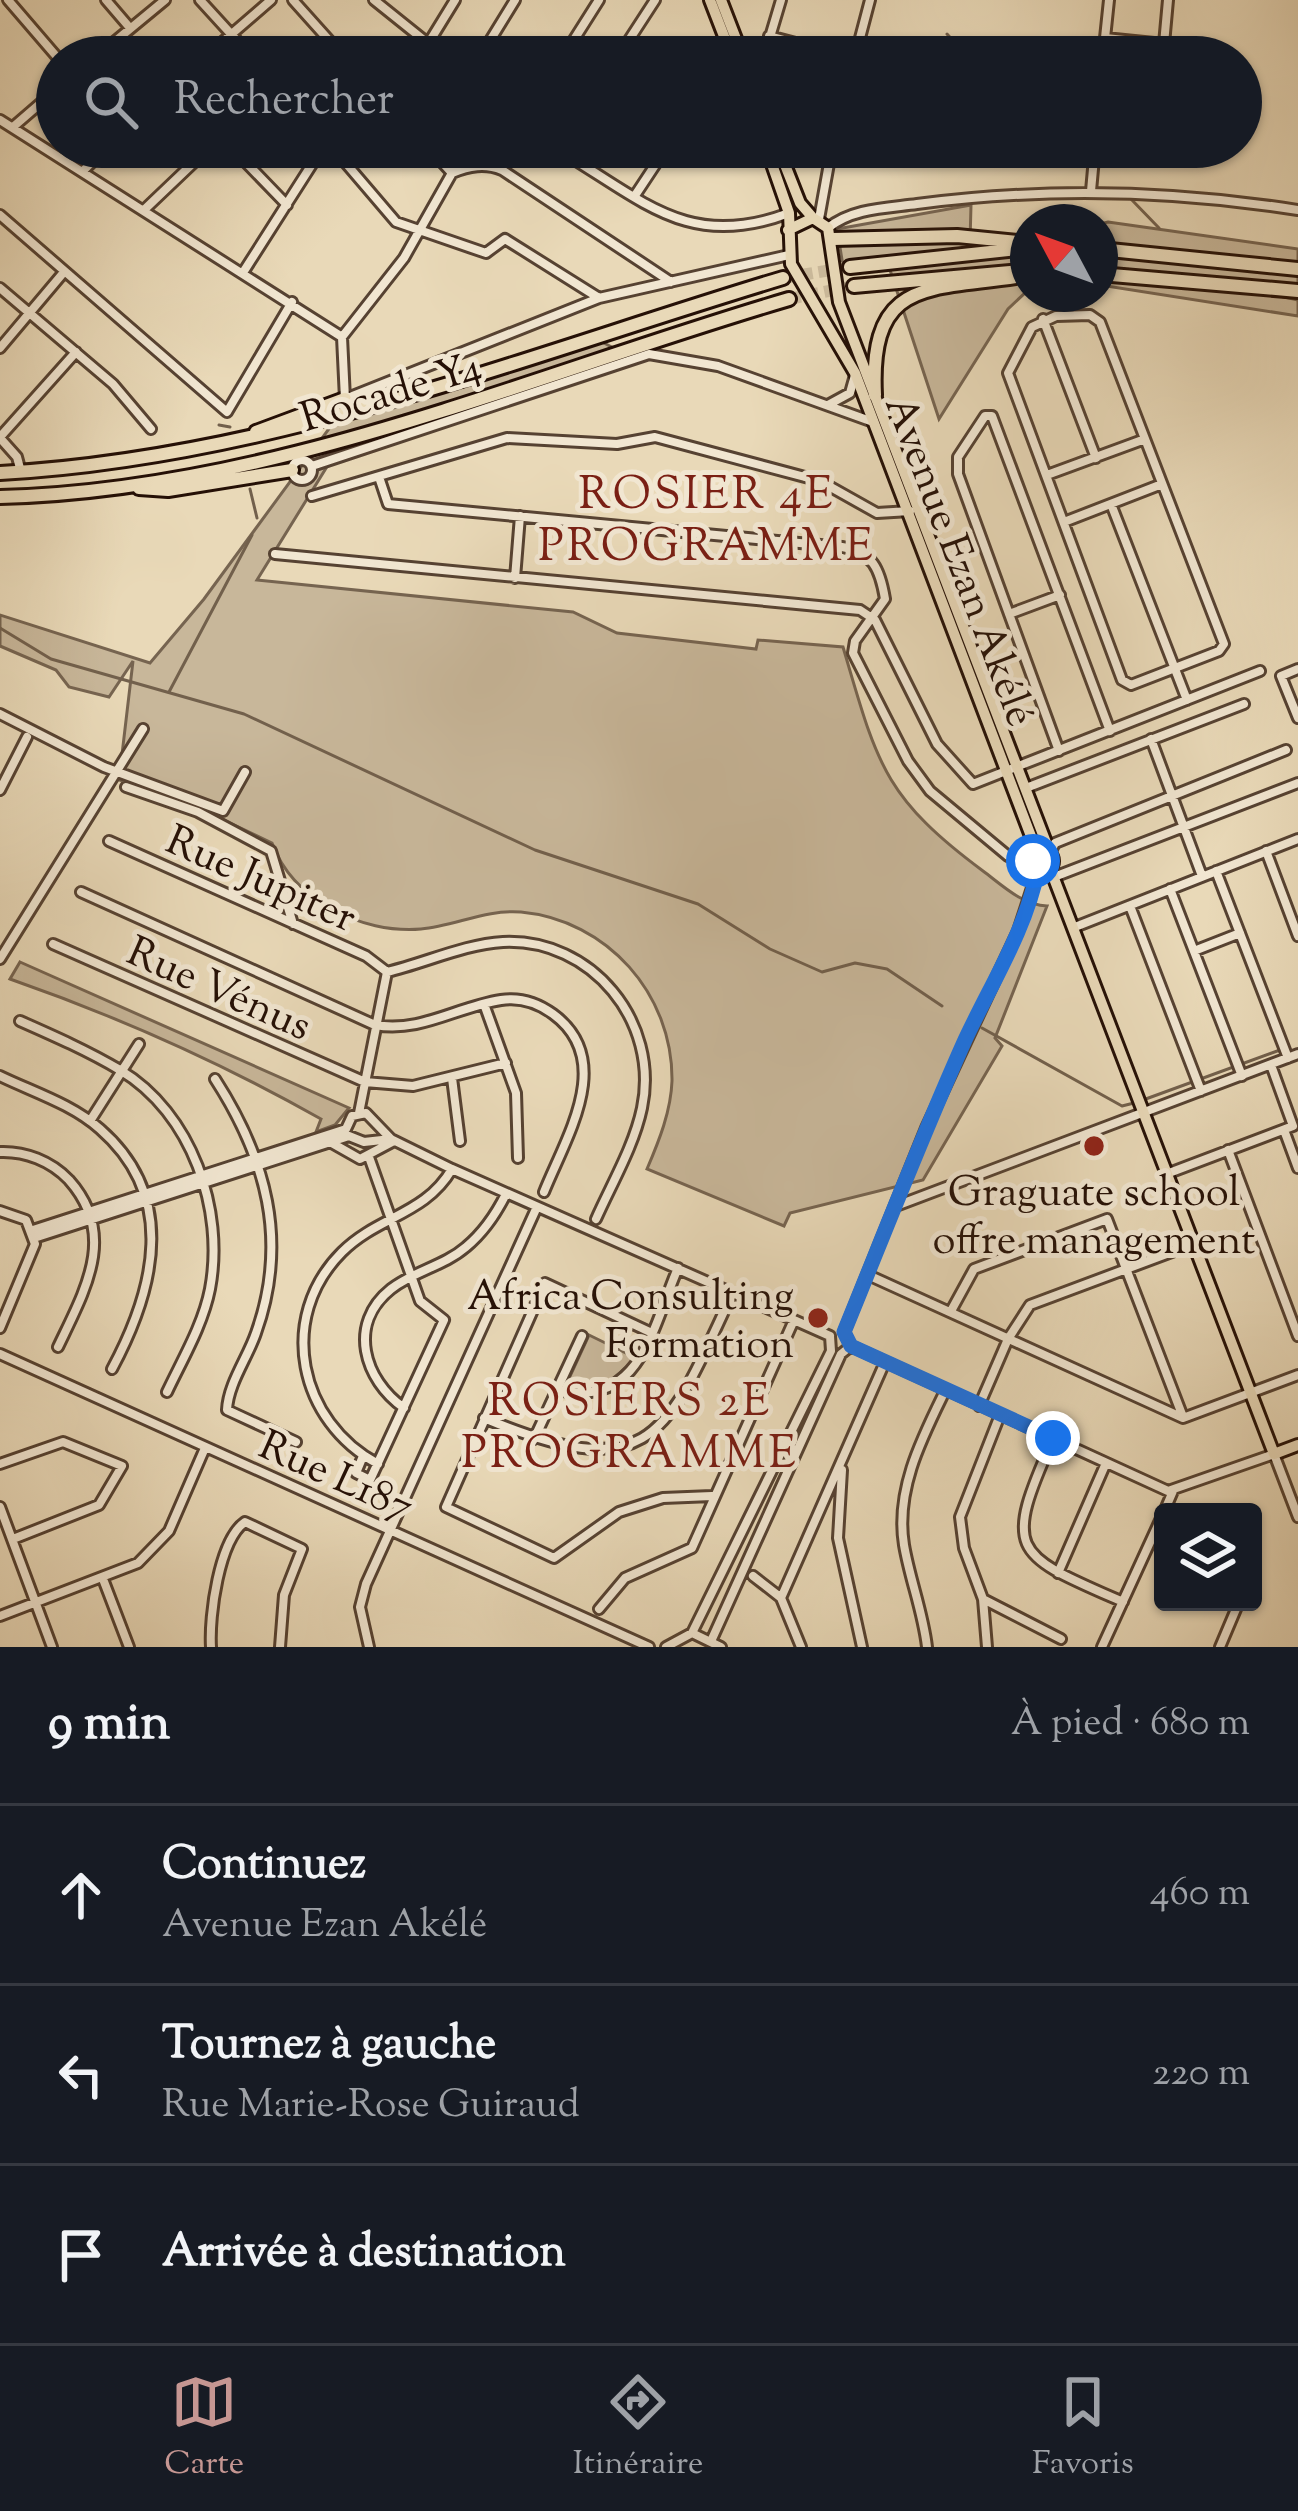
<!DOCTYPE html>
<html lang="fr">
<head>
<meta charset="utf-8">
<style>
	:root { --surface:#171b24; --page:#20242c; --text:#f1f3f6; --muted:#9ea1a6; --line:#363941; --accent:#c59692 }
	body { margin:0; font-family:"Sorts Mill Goudy",serif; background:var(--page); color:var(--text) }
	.controls { position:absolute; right:36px; bottom:36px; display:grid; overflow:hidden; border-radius:12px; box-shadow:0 3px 9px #0004 }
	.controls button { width:108px; height:108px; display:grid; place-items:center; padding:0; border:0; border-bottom:3px solid var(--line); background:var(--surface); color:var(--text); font:60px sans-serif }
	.compass { position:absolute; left:1010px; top:204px; width:108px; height:108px; border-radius:50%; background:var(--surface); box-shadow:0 3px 9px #0004; rotate:311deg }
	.stop { position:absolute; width:36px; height:36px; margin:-27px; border:9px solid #1a73e8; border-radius:50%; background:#fff }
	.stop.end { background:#1a73e8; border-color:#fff; box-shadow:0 3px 12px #0008 }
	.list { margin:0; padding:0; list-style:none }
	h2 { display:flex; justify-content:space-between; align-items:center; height:156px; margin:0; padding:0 48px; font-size:51px }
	h2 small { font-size:39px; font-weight:400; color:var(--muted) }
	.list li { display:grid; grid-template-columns:78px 1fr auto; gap:36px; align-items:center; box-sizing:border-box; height:180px; padding:0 48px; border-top:3px solid var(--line) }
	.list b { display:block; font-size:45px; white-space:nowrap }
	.list p { margin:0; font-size:39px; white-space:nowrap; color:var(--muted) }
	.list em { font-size:39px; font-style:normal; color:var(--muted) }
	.icon { flex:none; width:66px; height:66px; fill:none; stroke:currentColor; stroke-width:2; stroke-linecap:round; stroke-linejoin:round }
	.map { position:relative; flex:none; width:1298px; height:1647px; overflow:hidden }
	.search { position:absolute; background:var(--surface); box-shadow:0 3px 9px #0004; left:36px; right:36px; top:36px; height:132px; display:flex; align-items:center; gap:30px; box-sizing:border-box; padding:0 42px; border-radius:66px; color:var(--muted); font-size:45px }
	.sheet { height:696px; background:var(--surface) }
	nav { display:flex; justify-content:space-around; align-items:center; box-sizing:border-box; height:168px; border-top:3px solid var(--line); background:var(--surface); font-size:33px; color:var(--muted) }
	nav a { display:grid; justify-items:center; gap:6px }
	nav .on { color:var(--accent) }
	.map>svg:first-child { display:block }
</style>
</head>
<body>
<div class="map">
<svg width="1298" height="1647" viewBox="0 0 1298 1647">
	<rect width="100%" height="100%" fill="#e9d9b8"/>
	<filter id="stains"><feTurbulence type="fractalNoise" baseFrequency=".00167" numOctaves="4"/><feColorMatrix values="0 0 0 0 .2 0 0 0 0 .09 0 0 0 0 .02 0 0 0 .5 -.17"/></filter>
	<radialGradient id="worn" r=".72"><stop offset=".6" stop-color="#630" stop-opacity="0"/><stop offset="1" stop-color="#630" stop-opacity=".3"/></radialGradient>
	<path fill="#c8b79a" stroke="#766450" stroke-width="3" d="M971 205 970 242 1028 234V290L1008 309 939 419 890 270 843 266 837 229Z
		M1108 222 1298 249V316L1100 285V224Z
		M600 341 639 361 328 465 257 580 573 612 617 633 756 649 758 640 843 647C877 762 882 796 983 871 1002 885 1022 905 1047 906L995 1038 1002 1046 923 1180 790 1213 784 1226 647 1169C659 1141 671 1111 672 1081 673 994 607 920 521 912 486 909 455 926 421 929 361 934 293 900 272 843L171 795 119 780 133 661 109 697 69 687 56 670 0 646V615L150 663 204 599 339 415Z
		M20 962 349 1108 335 1125 316 1132 321 1119C220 1062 119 1017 10 979Z
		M589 1335 636 1358 604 1387H565Z"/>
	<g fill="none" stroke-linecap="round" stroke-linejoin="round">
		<path stroke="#72604c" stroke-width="3" d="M947 34 968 57
			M1130 198 1159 228
			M1275 295 1298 300
			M219 425 230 427
			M250 489 257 518
			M0 628 51 659 244 714 535 850 698 904 770 949 822 972 855 963 887 969 942 1006
			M169 692 252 535
			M982 1028 1122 1106 1134 1103
			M1143 1100 1280 1050"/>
		<path stroke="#ccbb9d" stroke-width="12" stroke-dasharray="12 6" stroke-linecap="butt" d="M783 278 843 268
			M789 299 854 286"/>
		<defs>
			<path id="minor" d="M8 0 57 57
				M106 0 130 28
				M200 0 252 57
				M293 0 344 57
				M374 0 445 57
				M769 36 849 57
				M1105 38 1164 44 1168 0
				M428 44 455 0
				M96 57 165 0
				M205 57 271 0
				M480 57 515 0
				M563 57 599 0
				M618 57 655 0
				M764 57 781 0
				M855 57 870 0
				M1103 57 1109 0
				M0 120 342 337 404 258 452 173C469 166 485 163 502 170L671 282
				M13 127 57 89
				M231 147 287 205
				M332 147 396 222 486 253 505 239 599 298
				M428 147 452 173
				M562 147 565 154C646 203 691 250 789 213
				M493 167 505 147
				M83 171 107 147
				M1091 191 1095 147
				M634 197 667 147
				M145 209 210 147
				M0 215 227 412 292 302
				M819 219 832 147
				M828 228C852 208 888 208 917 204 1046 187 1170 190 1298 210
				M244 271 323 147
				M0 288 113 384 151 429
				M1056 316 1090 315 1100 322 1224 644 1219 651 1131 685 1122 680 1008 373 1032 327Z
				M1043 319 1096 458
				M342 337 345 399 599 298 789 255
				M0 348 64 272
				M828 405 850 393 855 375
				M0 437 76 352
				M0 438 17 457 21 472
				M292 470a10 10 0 1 1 20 0a10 10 0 1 1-20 0Z
				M312 466 649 354 718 366 873 422
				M1047 475 1145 439
				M379 477 388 504 842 547C873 552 880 569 885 599L855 641 853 653 908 761 930 791 1008 856
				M312 496 507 438 617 444 655 437 820 481 877 513 910 511
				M1111 504 1187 700
				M1064 522 1162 484
				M275 554 860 610 875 620 937 744 973 784 1260 671
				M515 578 520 516
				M1009 614 1060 595
				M1298 669 1281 676 1298 718
				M0 714 104 767 223 811 245 772
				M1151 739 1202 876
				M1059 751 958 474V457L985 416H992L1110 731
				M126 787 198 812 271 851 293 924
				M1026 788 1244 704
				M0 790 27 737
				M109 841 366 956 387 972
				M1266 851 1298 936
				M1050 853 1055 843 1286 750
				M1216 871 1288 1058
				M1054 877 1298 783
				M1170 889 1242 1076
				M81 892 375 1025C421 1033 456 1007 501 1000 520 997 538 1003 553 1014 616 1060 566 1137 544 1192
				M1130 906 1201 1091
				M1075 927 1298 839
				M53 944 365 1082 413 1086 506 1063
				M1194 951 1240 933
				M0 959 143 729
				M387 972C425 963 465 944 503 942 592 938 660 1022 642 1108 634 1146 612 1183 596 1219
				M484 1004 516 1093 518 1158
				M20 1021C54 1036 88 1051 120 1070 192 1113 225 1210 210 1289 203 1325 182 1360 167 1392
				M0 1076C33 1092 72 1104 100 1129 178 1197 155 1289 112 1369
				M452 1078 460 1141
				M215 1079C266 1158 289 1241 256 1333 248 1357 228 1384 227 1410L296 1442
				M359 1113 387 972
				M90 1121 139 1044
				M1284 1130 1298 1168
				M349 1136 364 1142 391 1139
				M330 1142 360 1159 394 1141
				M1228 1150 1298 1336
				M0 1152C25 1151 51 1161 69 1180 118 1235 85 1290 58 1347
				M1169 1173 1293 1126 1271 1065
				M896 1206 1298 1054
				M0 1211 26 1220 35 1244 0 1328
				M33 1230 346 1129 352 1116 366 1113 391 1139 452 1169 830 1336
				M34 1238 349 1136
				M868 1275 1183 1418 1298 1375
				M951 1311 974 1269 1107 1219 1183 1417
				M844 1332 926 1128 1018 931 1038 869
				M652 1333 545 1283 446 1507 554 1558 619 1512 663 1498 712 1496
				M851 1346 1168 1491 1274 1454 1298 1517
				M0 1354 649 1647
				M557 1390C641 1409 652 1328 678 1268
				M979 1406 1008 1339 1030 1305 1196 1243
				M404 1408C364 1380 347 1324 391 1289 414 1271 444 1266 466 1247 483 1233 496 1214 506 1194
				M484 1418C651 1488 666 1437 732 1294
				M534 1439 582 1336
				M1053 1439C1002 1553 1013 1554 1123 1602
				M363 1456 356 1473 370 1480 444 1320 420 1301 369 1157
				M0 1464 63 1442 122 1466 99 1505 13 1539
				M378 1464C299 1422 276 1318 342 1252 378 1216 425 1215 452 1169
				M842 1470 838 1538 862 1647
				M0 1507 52 1647
				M1164 1512 1173 1491
				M1253 1569 1254 1567
				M1058 1573 1106 1463
				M753 1576 780 1597
				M103 1579 129 1647
				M983 1599 1061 1639
				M599 1609 625 1578 692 1548 794 1320
				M0 1616 138 1563 169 1531 205 1448
				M692 1633 831 1351 830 1336
				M712 1639 841 1354 851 1346
				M211 1647C209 1616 219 1540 245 1522L302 1549 284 1595 280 1647
				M369 1647 360 1607 366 1584 536 1209
				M666 1647 692 1633 721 1647
				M801 1647 781 1598 885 1362
				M927 1647C923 1612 910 1580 904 1545 895 1490 922 1438 945 1391
				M987 1647 983 1599 964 1548 960 1517 1000 1415
				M1102 1647 1163 1514
				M1220 1647 1239 1602"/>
			<path id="major" d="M710 0 732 57
				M721 0 743 57
				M766 147 789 213 791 264 855 373 1037 852
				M778 147 800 203 813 218
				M788 230 813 218 828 228 839 302 1050 853
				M1033 861a10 10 0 1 1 20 0a10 10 0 1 1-20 0Z
				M1050 868 1274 1454 1298 1445"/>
			<path id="highway" d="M833 239 957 236 1028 243
				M1100 249 1298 269
				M850 267 1027 248
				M1100 274 1298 291
				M854 286 1020 271
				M875 395C869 273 933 292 1028 275
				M256 432 345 399
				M0 473C273 458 524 356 783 278
				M139 488 168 490 292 470
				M0 497C274 490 530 375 789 299"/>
		</defs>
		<use href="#minor" stroke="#564232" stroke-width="14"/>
		<use href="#major" stroke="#251006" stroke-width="16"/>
		<use href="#highway" stroke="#251006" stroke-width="18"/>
		<use href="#minor" stroke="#f1e6d1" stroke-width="8"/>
		<use href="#major" stroke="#e9d9b8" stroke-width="10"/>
		<use href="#highway" stroke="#e9d9b8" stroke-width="12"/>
	</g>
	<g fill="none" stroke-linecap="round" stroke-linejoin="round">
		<path stroke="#1a73e8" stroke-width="15" d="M1033 861 1038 869C1026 930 991 984 965 1040 922 1136 884 1234 844 1332L851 1346 1053 1438"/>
	</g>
	<g fill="#8f2418" stroke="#f1e6d1" stroke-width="4.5">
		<circle cx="1094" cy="1146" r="12"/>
		<circle cx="818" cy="1318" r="12"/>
	</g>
	<g text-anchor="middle" stroke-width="10" stroke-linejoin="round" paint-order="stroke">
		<g font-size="42" fill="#251006" stroke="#f1e6d1">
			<text transform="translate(390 390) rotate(-17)" y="15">Rocade Y4</text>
			<text transform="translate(962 560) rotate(69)" y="15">Avenue Ezan Akélé</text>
			<text transform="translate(262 877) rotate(24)" y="15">Rue Jupiter</text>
			<text transform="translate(220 987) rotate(24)" y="15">Rue Vénus</text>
			<text transform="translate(337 1474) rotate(24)" y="15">Rue L187</text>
		</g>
		<g font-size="42" fill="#251006" stroke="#f1e6d1">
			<text x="1094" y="1205">Graguate school<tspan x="1094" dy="48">offre management</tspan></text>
			<text x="794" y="1309" text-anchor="end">Africa Consulting<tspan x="794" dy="48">Formation</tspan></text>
		</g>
		<g font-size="45" letter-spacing="3" fill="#7a1f14" stroke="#f1e6d1">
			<text x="707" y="508">ROSIER 4E<tspan x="707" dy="52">PROGRAMME</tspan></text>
			<text x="630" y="1415">ROSIERS 2E<tspan x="630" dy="52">PROGRAMME</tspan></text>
		</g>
	</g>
	<rect width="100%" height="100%" filter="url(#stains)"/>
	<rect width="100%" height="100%" fill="url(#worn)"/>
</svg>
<div class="controls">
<button><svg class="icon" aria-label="layers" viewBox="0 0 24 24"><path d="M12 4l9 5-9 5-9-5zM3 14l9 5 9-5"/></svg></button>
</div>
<svg class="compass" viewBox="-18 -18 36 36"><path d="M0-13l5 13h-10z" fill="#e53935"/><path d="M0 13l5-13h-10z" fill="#9ea1a6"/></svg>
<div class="stop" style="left:1033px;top:861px"></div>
<div class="stop end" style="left:1053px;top:1438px"></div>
<div class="search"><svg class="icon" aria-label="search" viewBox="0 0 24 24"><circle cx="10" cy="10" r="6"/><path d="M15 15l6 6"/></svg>Rechercher</div>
</div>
<section class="sheet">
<h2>9 min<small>À pied · 680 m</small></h2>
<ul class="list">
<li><svg class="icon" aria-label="ahead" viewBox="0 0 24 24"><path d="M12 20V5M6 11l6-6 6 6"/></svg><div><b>Continuez</b><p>Avenue Ezan Akélé</p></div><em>460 m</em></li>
<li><svg class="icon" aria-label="left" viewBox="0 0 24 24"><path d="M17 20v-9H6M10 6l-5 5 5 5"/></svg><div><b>Tournez à gauche</b><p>Rue Marie-Rose Guiraud</p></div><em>220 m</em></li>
<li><svg class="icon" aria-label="arrive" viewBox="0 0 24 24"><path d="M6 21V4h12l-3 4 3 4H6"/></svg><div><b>Arrivée à destination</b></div></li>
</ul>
</section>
<nav>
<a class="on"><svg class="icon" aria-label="map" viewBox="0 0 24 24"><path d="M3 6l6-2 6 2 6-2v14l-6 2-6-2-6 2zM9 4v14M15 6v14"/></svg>Carte</a>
<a><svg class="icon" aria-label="directions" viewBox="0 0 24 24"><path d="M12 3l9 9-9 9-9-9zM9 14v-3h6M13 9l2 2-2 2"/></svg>Itinéraire</a>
<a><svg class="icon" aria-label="saved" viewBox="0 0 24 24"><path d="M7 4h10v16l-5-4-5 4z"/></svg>Favoris</a>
</nav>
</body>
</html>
